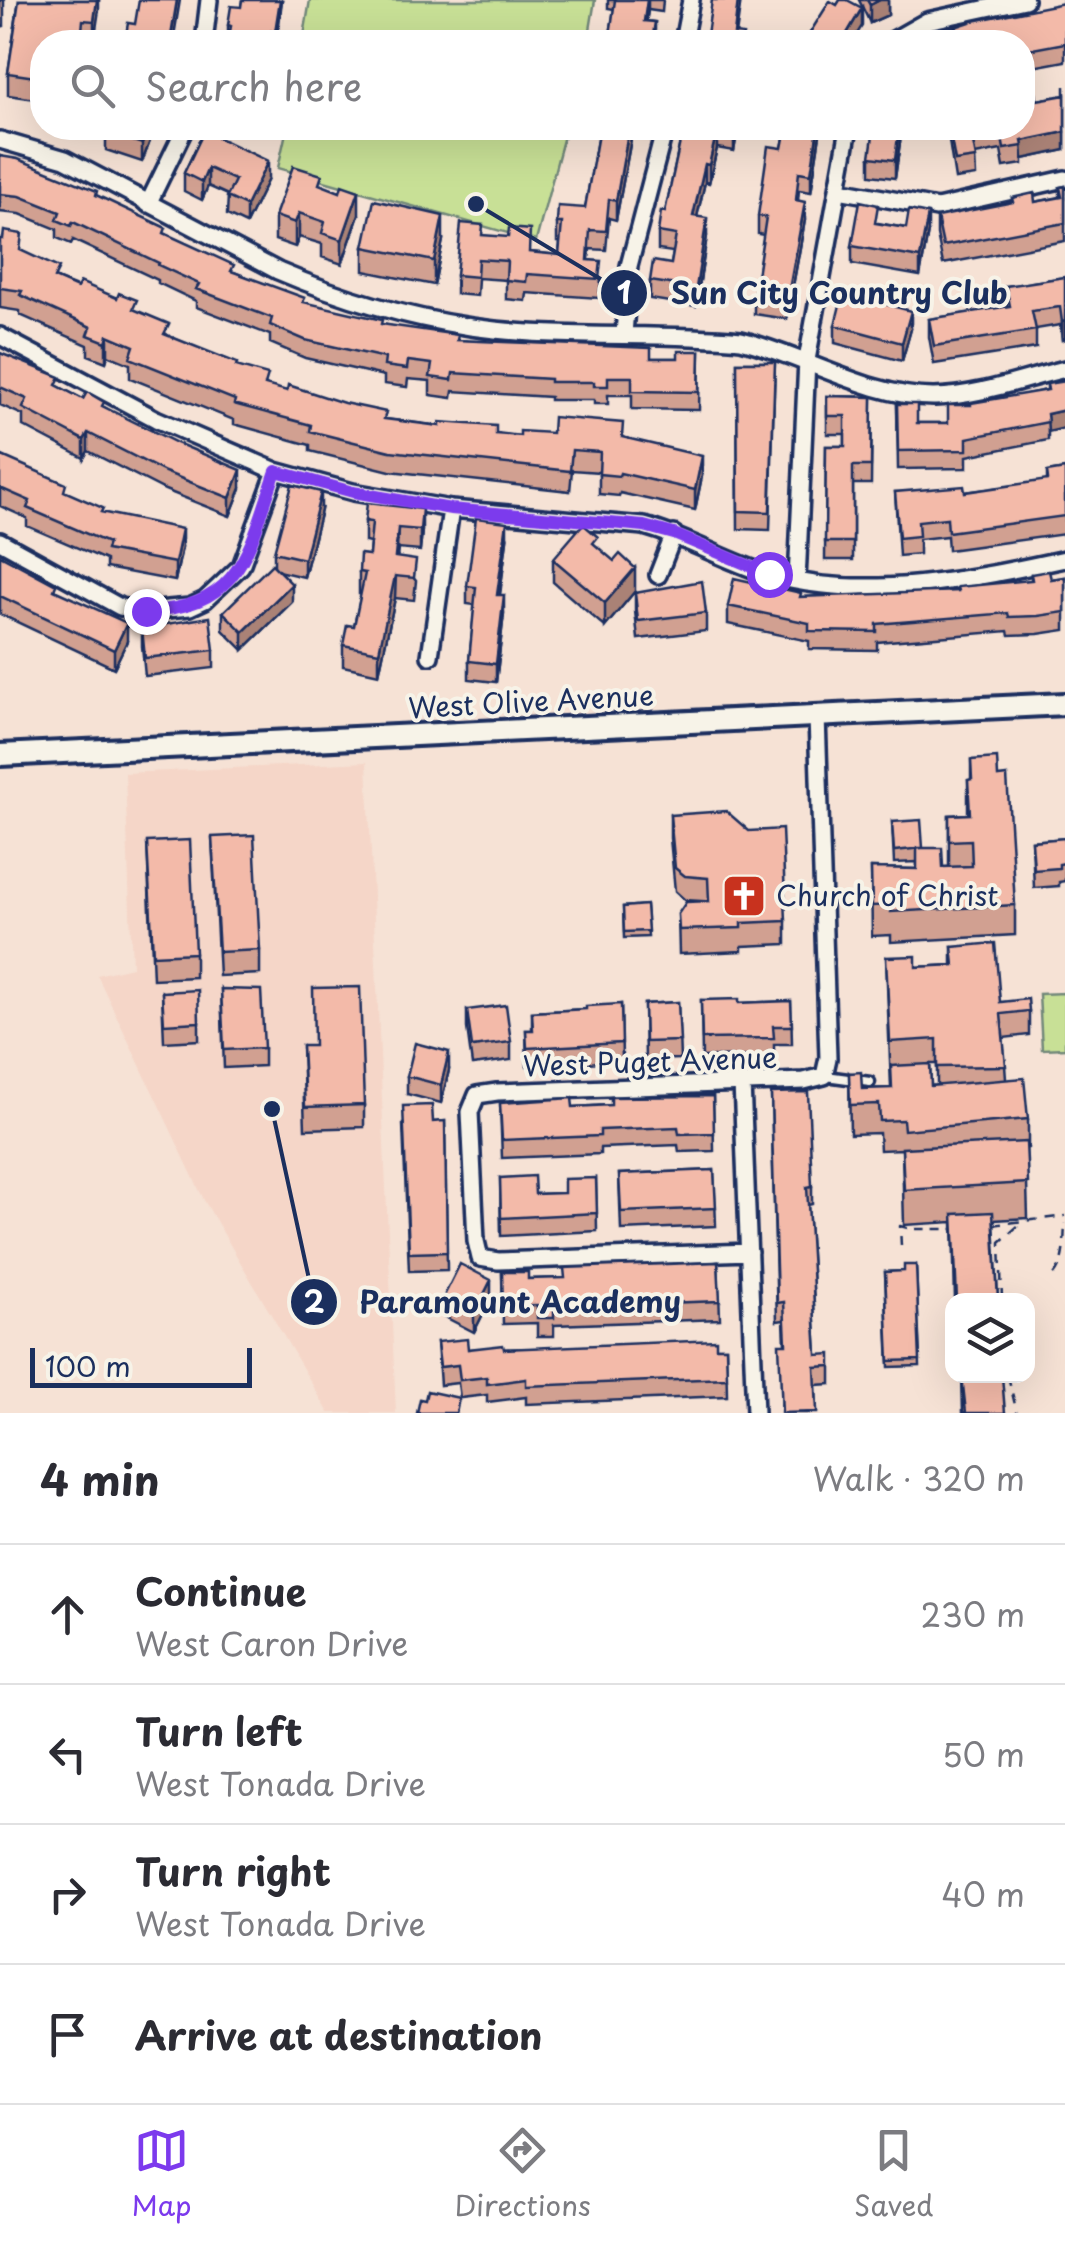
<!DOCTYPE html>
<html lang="en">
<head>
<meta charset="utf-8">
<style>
	:root { --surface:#fff; --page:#f7f7f7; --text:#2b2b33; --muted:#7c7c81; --line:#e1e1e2; --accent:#7c3aed }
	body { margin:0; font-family:"Playpen Sans",sans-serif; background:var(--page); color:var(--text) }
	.controls { position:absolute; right:30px; bottom:30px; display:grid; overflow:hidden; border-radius:20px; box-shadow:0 10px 40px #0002 }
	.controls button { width:90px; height:90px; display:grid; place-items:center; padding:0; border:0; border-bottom:2px solid var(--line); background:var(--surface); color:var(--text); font:50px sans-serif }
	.scale { position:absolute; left:30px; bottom:25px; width:222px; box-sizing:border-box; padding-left:10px; border:5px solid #1b2f5e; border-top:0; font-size:28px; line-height:35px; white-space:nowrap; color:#1b2f5e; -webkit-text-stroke:8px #f7f3e8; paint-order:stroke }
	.stop { position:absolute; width:30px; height:30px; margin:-22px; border:8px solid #7c3aed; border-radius:50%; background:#fff }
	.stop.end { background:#7c3aed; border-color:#fff; box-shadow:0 2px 10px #0008 }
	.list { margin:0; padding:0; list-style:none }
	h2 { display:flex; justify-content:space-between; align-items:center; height:130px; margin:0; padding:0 40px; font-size:42px }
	h2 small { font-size:32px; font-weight:400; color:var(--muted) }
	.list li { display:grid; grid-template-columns:65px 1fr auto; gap:30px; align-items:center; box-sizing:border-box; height:140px; padding:0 40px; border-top:2px solid var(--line) }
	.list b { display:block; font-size:38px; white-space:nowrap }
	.list p { margin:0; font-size:32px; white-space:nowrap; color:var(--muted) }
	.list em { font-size:32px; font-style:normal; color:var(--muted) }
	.icon { flex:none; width:55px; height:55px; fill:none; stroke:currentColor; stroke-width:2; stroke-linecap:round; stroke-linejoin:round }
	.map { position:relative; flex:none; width:1065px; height:1413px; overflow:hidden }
	.search { position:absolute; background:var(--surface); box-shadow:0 10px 40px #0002; left:30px; right:30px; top:30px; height:110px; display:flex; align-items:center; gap:25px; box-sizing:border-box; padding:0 35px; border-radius:40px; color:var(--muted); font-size:38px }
	.sheet { height:690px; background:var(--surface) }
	nav { display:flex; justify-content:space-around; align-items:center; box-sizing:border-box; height:140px; border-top:2px solid var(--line); background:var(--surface); font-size:28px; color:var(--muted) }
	nav a { display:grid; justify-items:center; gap:5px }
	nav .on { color:var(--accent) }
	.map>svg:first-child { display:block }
</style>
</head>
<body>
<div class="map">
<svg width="1065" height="1413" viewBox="0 0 1065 1413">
	<rect width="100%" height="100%" fill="#f6e2d5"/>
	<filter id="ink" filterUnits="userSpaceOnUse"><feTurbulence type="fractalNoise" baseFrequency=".01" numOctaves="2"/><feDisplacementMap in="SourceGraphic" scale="20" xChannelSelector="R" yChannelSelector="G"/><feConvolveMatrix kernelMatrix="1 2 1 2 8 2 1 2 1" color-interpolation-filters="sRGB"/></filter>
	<g filter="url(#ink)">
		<path fill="#f5d6c8" d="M367 762 396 1413H329L205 1202 97 975 132 967 125 773Z"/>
		<path fill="#c8e096" stroke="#72887a" stroke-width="2.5" d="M310 0H595L588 42H303Z
			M287 128H566L536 241 278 168Z
			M1065 993V1048L1042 1049 1039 994Z"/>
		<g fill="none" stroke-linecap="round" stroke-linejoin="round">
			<defs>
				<path id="service" d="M826 1076 870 1082"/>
				<path id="minor" d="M204 42 209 0
					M683 42 691 0
					M890 42 927 21 1025 0
					M0 140 65 159 278 271C339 297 405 317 471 327 560 340 652 332 741 340 804 356 872 398 935 397 978 396 1023 379 1065 369
					M839 190 937 208 1065 179
					M148 204 185 128
					M624 335 629 266 665 128
					M0 336 156 419 276 471 353 492 451 509 644 526C689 538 730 564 774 576 867 601 973 579 1065 559
					M0 541 120 607 146 611 190 607 205 600 241 566 276 471
					M658 575 674 534
					M797 581 807 360 849 128
					M430 656 451 509
					M742 1083 755 1413
					M749 1252 498 1261 480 1258 476 1241 470 1112 477 1095 497 1092 804 1081 824 1076 828 1058 817 716"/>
				<path id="secondary" d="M0 755 1065 704"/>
			</defs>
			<use href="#service" stroke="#1b2f5e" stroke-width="15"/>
			<use href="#minor" stroke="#1b2f5e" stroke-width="22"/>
			<use href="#secondary" stroke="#1b2f5e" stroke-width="28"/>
			<path stroke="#1b2f5e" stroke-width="2.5" stroke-dasharray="10 8" stroke-linecap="butt" d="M992 1225 1065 1216
				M901 1246 900 1226 911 1229H954
				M1054 1275C1065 1262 1064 1240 1065 1223
				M1002 1300 1000 1242 1019 1225
				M1008 1376 1017 1413"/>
			<use href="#service" stroke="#f7f3e8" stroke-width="8"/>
			<use href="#minor" stroke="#f7f3e8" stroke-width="15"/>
			<use href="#secondary" stroke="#f7f3e8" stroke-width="20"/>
		</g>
		<path fill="#d1a091" stroke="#1b2f5e" stroke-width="2.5" fill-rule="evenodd" d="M0 0H4V26L0 27Z
			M19 0H99L94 42H42V100L8 95V73Z
			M242 0H282L277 42H228V25L241 7Z
			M608 0H663L662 12 648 10 646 21 655 22V42H609L614 9 608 8Z
			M859 0H888V15L870 23Z
			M1063 0H1065V61L1022 69V42L1063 3Z
			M1065 86V150L1023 159V164L1004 167 1001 150 975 155 976 176 955 179 947 128H1022L1037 100 1065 95Z
			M155 128 142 162 106 150V132Z
			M587 128H633L616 220 609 218 606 250 590 249 589 260 601 280 599 298 527 293 526 301 506 299V280L478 278 477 296 456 294V275L483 235 530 252 559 255 560 242H557V223L585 208 598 134 587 132Z
			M683 128H738L734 151 717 148 709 183 705 182 697 217 707 236 696 306 650 299V281L671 264 673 252 658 250V232L665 212Z
			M786 128H821L811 192 799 190 798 201 805 220 787 319 754 314V296L764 235 758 234V216L782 148Z
			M902 128 895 178 870 175V157Z
			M204 131 268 179 246 224 227 215 228 195 208 186 202 200 184 191V173Z
			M0 156 97 196 234 272 305 303 382 324 458 340 651 358H678L700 351 699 410 632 409V395H608V404H594V400H550V397L453 391 452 398 430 395V381L408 379 407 387 384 384V376L305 358 270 343V335L196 307V301L158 283V280L73 240 71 244 57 238V229L20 214 0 212Z
			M322 185 359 215 342 264 322 257V244L299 237 295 247 275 240V216Z
			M1065 186V241L943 264 937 235V217L1012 203V198L1035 202 1060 197V187Z
			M878 223 928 232 920 276 852 264V246Z
			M0 239 22 251 59 280 137 311 169 336 237 366 268 386 386 419 520 436 623 438 702 476 695 510 620 493 619 496 599 494V472L572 470 570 491 390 471 310 451V445L234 424V420L130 378V364L108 355 106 362 88 355V345L20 315V311L0 308Z
			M443 240 434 285 364 271V247Z
			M1065 277 1062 340 1060 325 1036 329V348L934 364 929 337V319L1007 307 1006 286Z
			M835 325 911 329 902 361 835 343Z
			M0 353 60 387 83 399 104 407 241 488 230 516 165 490 88 451 84 458 23 426V415L0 405Z
			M737 362H775L770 530 738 529Z
			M1065 381 1048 432V440L967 456V468L898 469 897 404 917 423H948L971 405 1047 390V384Z
			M827 396 872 397 871 484H853V560H825L826 446H845V434H827Z
			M0 455 103 513 182 547 175 581 106 568V560L27 526V518L0 506Z
			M1065 469V534L948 550 947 536 919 539V554L899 556 895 492H965L1047 481V472Z
			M321 510 304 577 278 571 292 602 243 650 223 630V612L274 567V552Z
			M365 521 422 530 420 551 398 549 397 558 416 581 414 600 395 598 379 674 343 666V645L354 626 361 594H359V572L369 555 370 543 365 542Z
			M507 540 500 595 504 613 496 682 469 679V661L475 605 467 604V586Z
			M598 547 635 591 605 627 553 582V559Z
			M0 555 56 591 127 641 114 668 0 614Z
			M1031 574 1051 579 1065 577V630L1038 634 1009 635 1008 631 877 642V650L809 649V641L728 624V606L801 597 957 592 1031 580Z
			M635 593 706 613V631L638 639 635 611Z
			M142 628 214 650V668L145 676 142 646Z
			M971 760 998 777 1015 905V935L891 942V935L872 936 871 868 917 869V862L894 863 892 822 943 867H949V815L968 814V780L971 779Z
			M670 815 786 921V944L742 946V951L679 954 678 914 701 901 685 900 675 891 670 838Z
			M212 837 260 950V974L219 976Z
			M1065 838V881L1059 882V886L1034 888 1032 841Z
			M147 842 195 953V977L153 979Z
			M646 905 648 937 624 938 623 907Z
			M952 947 1000 1002 1029 1011V1035L1003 1038 1006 1079 1028 1119V1148L1026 1149 1028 1218 994 1220 998 1300H955L953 1222 904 1225 902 1149 880 1150 879 1133 850 1134 849 1073 862 1089 891 1088 886 957 916 967 952 965ZM930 1064H937V1085L931 1086Z
			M221 989 264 1048V1066L224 1068Z
			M162 992 199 1022V1040L164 1042Z
			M701 1000 739 1003 791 1001 792 1044H774V1056L702 1057Z
			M678 1002 680 1059 645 1060 644 1004Z
			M621 1004 622 1061 527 1066 526 1030H532V1012L586 1009Z
			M467 1010 511 1042V1060L472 1065 467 1028Z
			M302 1046 364 1105V1127L305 1129Z
			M449 1070 441 1103 407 1094V1076Z
			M771 1093 812 1186V1204L808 1205 817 1355 831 1366V1384L816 1385 817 1413H781L785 1344 784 1320 777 1321Z
			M713 1096 714 1151 679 1152 678 1145 600 1148V1154L502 1158 500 1103 573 1107 611 1105Z
			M445 1121 447 1270 409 1271 403 1124Z
			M714 1170 716 1226 621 1230 619 1174Z
			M500 1178 535 1194 564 1193 596 1178 597 1231 501 1236Z
			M718 1262 720 1319 554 1325V1336H537V1323L503 1324 502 1272 528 1279 564 1278Z
			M916 1265 920 1366 889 1367 885 1272 904 1271Z
			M443 1298H491L474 1332 443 1316Z
			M437 1342 468 1349 726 1347 727 1396 526 1404V1397L487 1402V1395L460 1398 458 1383 440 1385Z
			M962 1376 1005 1413H963Z"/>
		<path fill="#aa8276" stroke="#1b2f5e" stroke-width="2.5" d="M97 0H99V10L94 42V21Z
			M177 0H180L173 42H170Z
			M280 0H282L275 42V32Z
			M647 0H648V10L644 40V21Z
			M738 0H741L735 42 734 34Z
			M880 0H888V15L870 23V5Z
			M862 8V26L852 42H842Z
			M148 128H155L142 162V144Z
			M629 128H633L616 220V201Z
			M735 128H738L734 151V133Z
			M818 128H821L811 192V174Z
			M899 128H902L895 178V160Z
			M717 130V148L709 183V165Z
			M1065 132V150L1023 159 1022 141Z
			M268 161V179L246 224V206Z
			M705 164V182L693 234V216Z
			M208 168V186L202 200V182Z
			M359 191V215L342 264V240Z
			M805 202V220L787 319V301Z
			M299 213V237L295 247V223Z
			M928 214V232L920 276V258Z
			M443 216V240L434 285V261Z
			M707 218V236L696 306V288Z
			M911 311V329L902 361V343Z
			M1065 321V339L1062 340V322Z
			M108 335V355L106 362V342Z
			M1065 410V428L1048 432 1047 414Z
			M88 433V451L84 458V440Z
			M702 456V476L695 510V490Z
			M241 470V488L230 516V498Z
			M321 492V510L304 577V559Z
			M422 509V530L420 551V530Z
			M507 522V540L497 613V595Z
			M398 528 395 598 379 674V652L395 557Z
			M182 529V547L175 581V563Z
			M635 568V591L605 627V603Z
			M292 584V602L243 650V632Z
			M504 595V613L496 682V664Z
			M127 623V641L114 668V650Z
			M449 1052V1070L441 1103V1085Z
			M491 1280V1298L474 1332V1314Z"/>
		<path fill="#f3baa9" stroke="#1b2f5e" stroke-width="2.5" d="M19 0H97L94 21 83 20 81 42H42V78L8 73Z
			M139 0H177L170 42H173L125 41 128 23 135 24Z
			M242 0H280L275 32 271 31 269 42H228L231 26 228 25 231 6 241 7Z
			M615 0H647L644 21 655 22 652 42H609Z
			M712 0H738L734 34 743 35 742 42H706Z
			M840 0H847L862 8 842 42H804L830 1 837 5Z
			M867 0H880L870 5Z
			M1064 0H1065V43L1022 51V42H910L973 21 1064 3Z
			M1036 93 1037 100 1065 95V132L1022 141 1023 146 1004 149 1001 132 972 137 976 158 955 161 949 128H1022V96Z
			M108 128H148L142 144 106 132Z
			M599 128H629L616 201 609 199 606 231 590 230 588 260 601 261 599 279 527 274 526 282 506 280 507 261 478 259 477 277 456 275 461 223 483 225 482 235 508 237 509 228 530 230 529 252 559 255 562 223H557L558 206 585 208Z
			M683 128H735L734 133 717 130 709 165 705 164 693 216 707 218 696 288 650 281 653 261 671 264 676 235 658 232 661 211 665 212Z
			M786 128H818L811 174 799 172 796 200 805 202 787 301 754 296 766 217 758 216 768 146 782 148Z
			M874 128H899L895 160 870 157Z
			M204 131 268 161 246 206 227 197 235 180 208 168 202 182 184 173Z
			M0 156 18 159 97 191 96 195 166 228 164 233 234 265 231 271 305 298 303 302 382 320 381 324 458 335 457 340 651 348V358H678V351H700L699 392 632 391V377H608V386H594V382H550V379L453 373 452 380 430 377 432 364 408 361 407 369 384 366 385 358 305 340 270 325 272 318 196 289 199 284 158 265 159 263 73 222 71 226 57 220 60 212 20 196 0 194Z
			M293 166 322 175 319 184 340 192 342 185 359 191 342 240 322 233 325 222 299 213 295 223 275 216Z
			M1065 186V223L943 246 937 217 1013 202 1012 198 1034 193 1035 202 1062 197 1060 187Z
			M374 200 443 216 434 261 364 247Z
			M860 201 878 205 875 223 906 228 909 210 928 214 920 258 852 246Z
			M4 231 22 234 20 250 59 268 54 278 77 288 80 282 117 298 119 293 137 300 133 309 169 324 164 334 237 363 236 366 268 375 265 385 287 391 288 385 344 403 386 412 384 419 440 426V422L496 426V434L520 436V431L552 433 553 417 623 423 622 437 702 456 695 490 620 473 619 476 599 474 600 452 572 450 570 471 390 451 310 431 311 425 234 404 235 400 130 358 134 346 108 335 106 342 88 335 91 327 20 295 22 291 0 288V239H3Z
			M1065 277V321L1062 322 1060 307 1032 311 1036 330 934 346 929 319 1010 306 1006 286Z
			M843 293 911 311 902 343 835 325Z
			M0 353 60 377 56 385 83 399 87 392 104 402 102 406 177 443 241 470 230 498 165 472 88 433 84 440 23 408 27 399 0 387Z
			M737 362H775L770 512 738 511Z
			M1065 381V410L1047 414 1048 422 967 438V450L898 451 897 404H917V423H948V405H971V403L1048 390 1047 384Z
			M827 396 872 397 871 466H853V542H825L826 446H845V416H827Z
			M0 455 66 484 64 491 103 508 101 512 182 529 175 563 106 550 108 543 27 508 30 501 0 488Z
			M1065 469V516L948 532 947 518 918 521 919 536 899 538 895 492 964 486 965 492 1048 480 1047 472Z
			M292 485 321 492 304 559 274 552Z
			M367 503 422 509 420 530 398 528 395 557 416 560 414 578 395 576 379 652 343 645 347 625 354 626 365 573 359 572 360 554 369 555 372 522 365 521Z
			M476 518 507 522 497 595H504L496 664 469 661 476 587 467 586Z
			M583 524 598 537 593 543 614 561 620 554 635 568 605 603 553 559Z
			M0 555 56 585 54 590 127 623 114 650 0 596Z
			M272 564 292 584 243 632 223 612Z
			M1049 571 1051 579 1065 577V612L1038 616 1009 617 1008 613 877 624V632L809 631V623L728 606 734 578 801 593 800 597 958 591 957 587 1032 580 1031 574Z
			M702 581 706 613 638 621 635 593Z
			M210 617 214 650 145 658 142 628Z
			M997 758 998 777 1007 776 1015 905 891 912V905L872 906 871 868 917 869V848H942L943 867 972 866 971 840 949 841V815L970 814 968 780 972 779 971 760Z
			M726 811 749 831 782 829 786 921 742 923V928L679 930 678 914 686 902 709 901 708 878 685 876 675 868 670 815Z
			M921 820 923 848 894 851 892 822Z
			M254 835 260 950 219 952 212 837Z
			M1065 838V863L1059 864V868L1034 870 1032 841Z
			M190 840 195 953 153 955 147 842Z
			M646 905 648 931 624 932 623 907Z
			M995 943 1000 1002 1028 999 1029 1011 1001 1014 1006 1066 937 1067V1039L890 1042 886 957 916 956V967L954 965 952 947Z
			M360 987 364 1105 305 1107 302 1046H314L313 988Z
			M221 989 261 990 264 1048 224 1050Z
			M198 990 199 1022 164 1024 162 992Z
			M739 999V1003L791 1001 792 1026H773L774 1038 702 1039 701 1000Z
			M678 1002 680 1041 645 1042 644 1004Z
			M621 1004 622 1043 527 1048 526 1030H533L532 1012 586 1009V1006Z
			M506 1005 511 1042 472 1047 467 1010Z
			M415 1043 449 1052 441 1085 407 1076Z
			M930 1064 931 1086 1024 1078 1028 1119 904 1130 903 1120 880 1121 879 1104 850 1105 849 1073 861 1072 862 1089 892 1088 891 1066Z
			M808 1092 812 1186 807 1187 817 1355 831 1354V1366L815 1367 817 1412 782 1413 779 1344H786L784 1302 777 1303 771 1093Z
			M713 1096 714 1133 679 1134 678 1127 600 1130V1136L502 1140 500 1103 572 1098 573 1107 611 1105V1097Z
			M432 1105 433 1122 445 1121 447 1252 409 1253 403 1106Z
			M1026 1142 1028 1183 904 1190 902 1148Z
			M714 1170 716 1208 621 1212 619 1174Z
			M534 1176 535 1194 564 1193V1179L596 1178 597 1213 501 1218 500 1178Z
			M993 1212 998 1300H957L953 1214Z
			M718 1262 720 1301 554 1307V1318H537V1305L503 1306 502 1272H528V1279L565 1278 564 1268Z
			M460 1264 491 1280 474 1314 443 1298Z
			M904 1265H916L920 1360 889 1361 885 1272 904 1271Z
			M467 1339 468 1349 503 1345 504 1349 716 1340V1347H726L727 1378 526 1386V1379L487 1384V1377L460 1380 458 1365 440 1367 437 1342Z
			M962 1376H1002L1005 1413H966Z
			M427 1391 459 1398 456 1413H417L420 1399 425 1400Z"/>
	</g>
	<g fill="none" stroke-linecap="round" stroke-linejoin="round" filter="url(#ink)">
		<path stroke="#7c3aed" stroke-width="12" d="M146 611C243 608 249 548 276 471L353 492 451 509 644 526 674 534 769 574"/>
	</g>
	<defs>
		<symbol id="church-square" viewBox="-11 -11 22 22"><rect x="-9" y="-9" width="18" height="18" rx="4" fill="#c8321e" stroke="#f7f3e8"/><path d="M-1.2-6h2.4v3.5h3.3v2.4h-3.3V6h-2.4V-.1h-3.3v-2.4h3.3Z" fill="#fff"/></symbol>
	</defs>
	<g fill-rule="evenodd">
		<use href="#church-square" x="719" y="871" width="50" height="50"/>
	</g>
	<g text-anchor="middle" stroke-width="8" stroke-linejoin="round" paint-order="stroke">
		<g font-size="28" fill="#1b2f5e" stroke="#f7f3e8">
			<text transform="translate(531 702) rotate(-3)" y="10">West Olive Avenue</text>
			<text transform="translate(650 1062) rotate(-2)" y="10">West Puget Avenue</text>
		</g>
		<g font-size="28" fill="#1b2f5e" stroke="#f7f3e8" text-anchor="start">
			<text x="776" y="906">Church of Christ</text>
		</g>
	</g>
	<path fill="none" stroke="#1b2f5e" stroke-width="4" d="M476 204L624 293M272 1109L314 1302"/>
	<g fill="#1b2f5e" stroke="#f7f3e8" stroke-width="4">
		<circle cx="476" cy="204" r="10"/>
		<circle cx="272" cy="1109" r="10"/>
		<circle cx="624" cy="293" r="25"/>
		<circle cx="314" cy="1302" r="25"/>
	</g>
	<g font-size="30" text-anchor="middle" font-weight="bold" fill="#fff">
		<text x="624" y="304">1</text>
		<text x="314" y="1313">2</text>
	</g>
	<g font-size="30" text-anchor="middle" font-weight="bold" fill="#1b2f5e" stroke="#f7f3e8" stroke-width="8" stroke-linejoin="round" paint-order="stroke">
		<text x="839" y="304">Sun City Country Club</text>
		<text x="520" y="1313">Paramount Academy</text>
	</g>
</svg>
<div class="controls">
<button><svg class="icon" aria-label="layers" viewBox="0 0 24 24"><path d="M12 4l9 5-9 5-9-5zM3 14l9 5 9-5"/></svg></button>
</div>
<div class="scale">100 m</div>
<div class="stop" style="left:769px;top:574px"></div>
<div class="stop end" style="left:146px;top:611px"></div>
<div class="search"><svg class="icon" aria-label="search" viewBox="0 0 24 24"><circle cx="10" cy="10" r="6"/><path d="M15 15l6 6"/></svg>Search here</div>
</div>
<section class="sheet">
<h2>4 min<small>Walk · 320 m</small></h2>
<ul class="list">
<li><svg class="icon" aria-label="ahead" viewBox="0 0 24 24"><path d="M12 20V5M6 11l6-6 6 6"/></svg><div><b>Continue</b><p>West Caron Drive</p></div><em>230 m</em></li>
<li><svg class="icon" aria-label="left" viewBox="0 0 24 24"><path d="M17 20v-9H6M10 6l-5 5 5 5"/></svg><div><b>Turn left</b><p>West Tonada Drive</p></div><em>50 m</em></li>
<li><svg class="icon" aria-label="right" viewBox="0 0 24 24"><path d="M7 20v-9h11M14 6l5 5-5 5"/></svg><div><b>Turn right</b><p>West Tonada Drive</p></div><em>40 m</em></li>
<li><svg class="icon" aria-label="arrive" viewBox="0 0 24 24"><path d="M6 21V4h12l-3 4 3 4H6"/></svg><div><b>Arrive at destination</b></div></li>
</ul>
</section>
<nav>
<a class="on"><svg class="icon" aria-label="map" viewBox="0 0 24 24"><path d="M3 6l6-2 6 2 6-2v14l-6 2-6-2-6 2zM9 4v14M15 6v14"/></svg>Map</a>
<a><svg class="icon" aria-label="directions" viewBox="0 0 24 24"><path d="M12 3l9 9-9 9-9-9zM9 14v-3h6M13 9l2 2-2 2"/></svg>Directions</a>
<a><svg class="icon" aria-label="saved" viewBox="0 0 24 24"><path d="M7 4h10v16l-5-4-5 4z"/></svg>Saved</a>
</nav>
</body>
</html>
